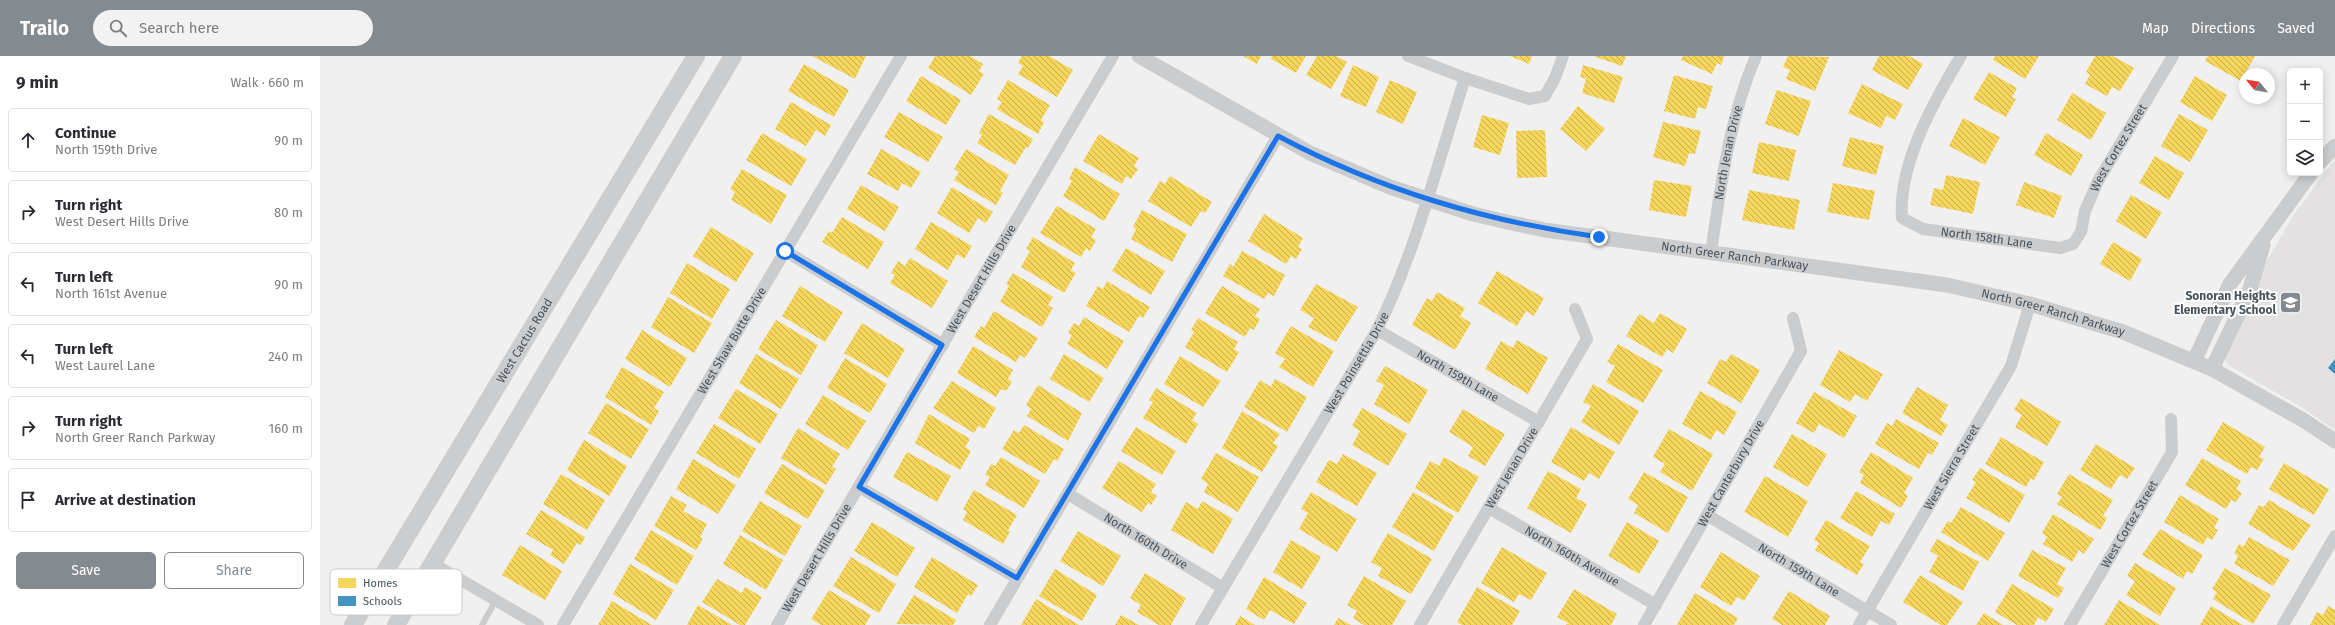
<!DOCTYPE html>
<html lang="en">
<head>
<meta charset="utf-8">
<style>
	:root { --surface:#fff; --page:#f2f2f3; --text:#2b2b33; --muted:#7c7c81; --line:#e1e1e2; --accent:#838a90 }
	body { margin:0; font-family:"Fira Sans",sans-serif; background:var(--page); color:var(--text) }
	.controls { position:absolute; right:12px; top:12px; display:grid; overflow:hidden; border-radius:6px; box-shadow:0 2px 10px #0003 }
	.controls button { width:36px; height:36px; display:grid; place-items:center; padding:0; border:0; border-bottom:1px solid var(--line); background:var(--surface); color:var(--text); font:20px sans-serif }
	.compass { position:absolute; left:1919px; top:12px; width:36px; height:36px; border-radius:50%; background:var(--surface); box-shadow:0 2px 10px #0003; rotate:300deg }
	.stop { position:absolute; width:12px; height:12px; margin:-9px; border:3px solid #1a73e8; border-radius:50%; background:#fff }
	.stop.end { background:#1a73e8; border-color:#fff; box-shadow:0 1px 4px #0008 }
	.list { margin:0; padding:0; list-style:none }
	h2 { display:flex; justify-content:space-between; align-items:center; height:52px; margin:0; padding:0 16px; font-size:17px }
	h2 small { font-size:13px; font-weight:400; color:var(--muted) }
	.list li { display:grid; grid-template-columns:26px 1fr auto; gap:12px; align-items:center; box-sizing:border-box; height:64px; margin:0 8px 8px; padding:0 8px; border:1px solid var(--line); border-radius:6px }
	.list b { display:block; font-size:15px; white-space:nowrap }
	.list p { margin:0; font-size:13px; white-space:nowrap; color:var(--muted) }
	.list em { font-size:13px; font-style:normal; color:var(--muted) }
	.actions { display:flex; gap:8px; padding:12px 16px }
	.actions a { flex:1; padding:9px 0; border:1px solid var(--accent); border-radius:6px; text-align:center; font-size:14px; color:var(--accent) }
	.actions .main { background:var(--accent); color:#fff }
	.icon { flex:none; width:22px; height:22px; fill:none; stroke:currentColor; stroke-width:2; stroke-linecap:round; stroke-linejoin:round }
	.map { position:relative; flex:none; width:2015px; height:569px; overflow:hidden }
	header { display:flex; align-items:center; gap:24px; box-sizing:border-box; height:56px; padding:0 20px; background:var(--accent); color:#fff }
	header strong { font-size:19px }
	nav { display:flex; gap:22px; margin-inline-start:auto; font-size:14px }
	.search { width:280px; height:36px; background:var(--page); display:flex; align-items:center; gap:10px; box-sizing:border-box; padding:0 14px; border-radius:22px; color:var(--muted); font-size:15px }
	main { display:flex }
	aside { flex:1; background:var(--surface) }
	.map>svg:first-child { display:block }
</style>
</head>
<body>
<header>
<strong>Trailo</strong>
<div class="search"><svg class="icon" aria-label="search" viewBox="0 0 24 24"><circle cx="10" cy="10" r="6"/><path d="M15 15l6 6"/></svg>Search here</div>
<nav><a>Map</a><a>Directions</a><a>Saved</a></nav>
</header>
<main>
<aside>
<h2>9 min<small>Walk · 660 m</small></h2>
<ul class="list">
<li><svg class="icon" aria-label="ahead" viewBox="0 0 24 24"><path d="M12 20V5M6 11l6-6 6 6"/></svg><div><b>Continue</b><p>North 159th Drive</p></div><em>90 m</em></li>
<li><svg class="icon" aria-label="right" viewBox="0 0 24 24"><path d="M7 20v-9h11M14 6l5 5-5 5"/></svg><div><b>Turn right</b><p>West Desert Hills Drive</p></div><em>80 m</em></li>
<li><svg class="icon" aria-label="left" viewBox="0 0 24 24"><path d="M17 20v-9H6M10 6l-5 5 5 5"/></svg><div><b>Turn left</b><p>North 161st Avenue</p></div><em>90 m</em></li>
<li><svg class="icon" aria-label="left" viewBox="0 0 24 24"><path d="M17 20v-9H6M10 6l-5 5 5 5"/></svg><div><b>Turn left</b><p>West Laurel Lane</p></div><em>240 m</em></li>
<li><svg class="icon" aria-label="right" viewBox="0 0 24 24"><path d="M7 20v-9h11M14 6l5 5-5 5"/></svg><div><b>Turn right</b><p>North Greer Ranch Parkway</p></div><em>160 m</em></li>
<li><svg class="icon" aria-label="arrive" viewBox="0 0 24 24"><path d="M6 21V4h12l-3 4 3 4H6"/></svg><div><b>Arrive at destination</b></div></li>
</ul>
<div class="actions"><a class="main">Save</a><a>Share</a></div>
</aside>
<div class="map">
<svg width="2015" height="569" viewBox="0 0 2015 569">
	<defs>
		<pattern id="homes-back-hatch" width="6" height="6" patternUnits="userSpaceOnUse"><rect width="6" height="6" fill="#f6d55c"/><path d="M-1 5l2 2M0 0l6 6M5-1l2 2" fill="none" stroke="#c9af4f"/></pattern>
		<pattern id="schools-back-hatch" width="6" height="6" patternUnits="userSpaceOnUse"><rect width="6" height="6" fill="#4393c3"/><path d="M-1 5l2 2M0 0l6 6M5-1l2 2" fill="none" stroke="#3a7ba2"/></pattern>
	</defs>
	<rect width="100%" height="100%" fill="#f1f0f0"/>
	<path fill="#e3e1e2" d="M2015 103V374L1983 352 1908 309 1904 301 1940 217 1973 160Z"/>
	<path fill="url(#homes-back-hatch)" d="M492 0H546L535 23Z
		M615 0H650L663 8 659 15 664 18 651 39 608 12Z
		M702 0H729L753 14 737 41 698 18 703 10 698 7Z
		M923 0H941L937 8Z
		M952 0H986L976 17 951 3Z
		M997 0H1016L1027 6 1011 33 986 19Z
		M1190 0H1212L1209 8Z
		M1273 0H1306L1302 10Z
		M1363 0H1404L1401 9 1397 7 1392 18 1361 4Z
		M1468 0 1509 1 1495 35 1466 23 1470 14 1463 11Z
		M1559 0H1589L1603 8 1588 34 1552 14Z
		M1675 0H1719L1705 23 1673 4Z
		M1775 0H1793L1814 12 1800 35 1792 31 1787 40 1765 28 1770 19 1766 16Z
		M1888 0H1935L1921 25 1885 5Z
		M484 8 529 34 514 61 468 35Z
		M1033 9 1059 21 1046 51 1020 40Z
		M1263 9 1303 21 1294 47 1262 37 1266 23 1260 21Z
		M1669 16 1697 32 1692 41 1696 43 1686 61 1653 43Z
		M1354 19 1393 30 1386 53 1378 51 1375 63 1344 55Z
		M601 20 641 44 626 69 586 45Z
		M1875 20 1907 39 1892 65 1860 46Z
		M688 24 730 49 721 64 724 66 718 78 677 53 682 46 677 43Z
		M1070 24 1097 36 1083 68 1056 56Z
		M1542 28 1583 48 1575 64 1566 60 1561 72 1528 57Z
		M1457 34 1491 45 1479 80 1445 68Z
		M1752 37 1786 57 1771 84 1737 64Z
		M471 46 511 69 505 80 496 74 486 90 455 73Z
		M1258 50 1285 73 1266 95 1240 73Z
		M579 56 623 81 608 106 564 81Z
		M669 58 713 83 708 92 706 91 695 109 657 87 662 79 659 77Z
		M1859 58 1888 74 1870 106 1841 90Z
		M1162 59 1189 67 1180 99 1153 91Z
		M1643 62 1680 81 1665 109 1629 90Z
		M1343 66 1381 75 1375 98 1369 97 1365 110 1333 101Z
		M1225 74 1227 121 1197 122 1196 75Z
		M442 77 487 103 471 130 426 104Z
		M1726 77 1763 99 1751 120 1714 99Z
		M779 78 819 102 814 110 818 113 811 123 806 120 802 128 763 105Z
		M1530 81 1564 90 1556 119 1522 110Z
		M1439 86 1476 94 1469 125 1432 117Z
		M561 93 601 116 591 132 582 127 578 135 547 118Z
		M646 93 689 119 680 135 683 137 676 149 634 124 639 116 634 113Z
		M1835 100 1864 117 1849 144 1819 127Z
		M755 111 800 138 784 165 743 140 752 125 749 123Z
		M422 113 467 139 451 168 411 144 415 136 410 133Z
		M1626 119 1660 126 1653 158 1610 149 1614 132 1623 134Z
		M850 120 892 146 885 157 881 155 871 171 828 145 840 125 845 128Z
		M1334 124 1372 130 1366 161 1329 154Z
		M1704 126 1742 140 1734 162 1696 149Z
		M1513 127 1555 135 1549 164 1507 156Z
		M541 129 579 151 565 175 527 153Z
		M632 131 673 156 666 167 658 162 649 177 617 157Z
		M1429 134 1480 144 1474 174 1422 164Z
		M1811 139 1842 156 1826 183 1796 165Z
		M737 150 776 173 771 181 776 184 770 195 766 192 761 201 720 177Z
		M822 154 867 178 852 206 811 183 816 173 813 171Z
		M944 158 983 182 978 191 982 193 976 203 971 200 966 208 928 185Z
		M522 161 564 186 548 213 502 186 509 175 512 177Z
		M611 166 652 190 644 203 637 198 628 214 595 193Z
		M391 171 434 197 416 226 373 200Z
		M713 181 755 207 751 214 756 217 744 237 701 211 710 195 706 193Z
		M1793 186 1822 203 1810 225 1780 208Z
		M806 192 845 215 831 239 792 215Z
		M922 195 965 219 954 240 948 237 944 243 903 220 910 208 913 211Z
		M590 202 628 225 612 252 570 227 575 219 571 217 578 205 585 210Z
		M367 207 410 233 392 263 350 237Z
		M1177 215 1224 242 1214 260 1206 255 1197 270 1158 247Z
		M693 217 733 241 728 249 733 252 722 271 680 246 689 230 686 228Z
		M787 225 830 251 823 262 819 260 809 276 766 250 778 230 783 233Z
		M996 228 1038 251 1016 286 988 271 994 262 980 254Z
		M480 230 523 256 505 286 462 260Z
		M902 230 940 253 935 260 940 263 934 274 930 272 925 281 885 257Z
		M1117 236 1145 252 1140 260 1151 267 1135 294 1092 269 1107 242 1112 245Z
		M348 241 392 267 374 297 331 271Z
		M674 255 718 282 705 302 700 299 696 306 654 281 661 270 664 272Z
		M1340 257 1367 273 1353 297 1347 293 1342 301 1306 280 1319 258 1334 267Z
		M764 261 804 285 787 313 747 288 752 279 748 277 754 267 759 270Z
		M878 262 918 286 914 293 919 296 907 316 865 291 874 276 871 274Z
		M456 264 498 289 481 319 438 293Z
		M542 267 585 293 568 322 524 297Z
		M971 270 1014 295 993 331 959 311 965 303 955 297Z
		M322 274 367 302 350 331 305 303Z
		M1197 284 1228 302 1208 338 1165 313 1181 285 1193 292Z
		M1298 288 1343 314 1323 347 1286 326 1295 310 1287 306Z
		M653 290 693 314 688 323 692 326 686 335 681 333 676 341 637 317Z
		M1519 294 1563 318 1547 345 1535 338 1530 346 1500 329Z
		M436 298 479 323 461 353 419 327Z
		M744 298 784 322 769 346 730 323Z
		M1411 298 1440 314 1421 347 1387 327 1400 303 1406 306Z
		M860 300 901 325 883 351 844 328Z
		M525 302 567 328 550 357 507 332Z
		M1065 310 1108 334 1089 368 1054 348 1064 329 1056 325Z
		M302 311 344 336 334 352 339 355 331 369 285 341Z
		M955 323 987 341 967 376 924 351 940 324 951 331Z
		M632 325 676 352 664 373 658 370 654 377 613 352Z
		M1273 328 1319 355 1299 389 1261 366 1271 350 1263 346Z
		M718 329 762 357 748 385 707 360 711 353 706 349Z
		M1597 331 1628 349 1620 364 1628 369 1621 380 1582 357Z
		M836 332 877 357 872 364 878 368 866 388 823 362 833 346 829 344Z
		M416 333 458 358 440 388 398 362Z
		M1380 335 1417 356 1404 379 1396 374 1391 384 1362 368Z
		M1494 336 1537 360 1524 382 1499 368 1494 377 1476 367Z
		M503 339 546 365 528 394 485 368Z
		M1701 342 1741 366 1727 390 1695 371 1702 359 1694 354Z
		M286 347 329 373 311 403 268 377Z
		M1042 352 1087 378 1068 410 1032 389 1040 375 1032 370Z
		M1143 353 1185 378 1165 410 1148 400 1153 391 1129 376Z
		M922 355 960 378 953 387 958 390 942 416 902 392Z
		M609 358 650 383 645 391 651 395 640 414 595 387Z
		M1576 363 1619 387 1612 399 1608 397 1599 413 1555 388 1567 367 1572 370Z
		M1903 366 1945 391 1939 401 1944 403 1937 414 1931 411 1927 418 1886 394Z
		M394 368 436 393 419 423 376 397Z
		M704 369 744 393 737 405 734 403 725 418 682 393 694 374 699 377Z
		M816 371 856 395 842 419 801 395Z
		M1251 371 1295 396 1279 423 1269 417 1264 425 1231 406Z
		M478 372 520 398 512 411 516 413 506 429 461 402Z
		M1349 373 1393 398 1372 435 1340 416 1345 408 1333 401Z
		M1472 378 1507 398 1488 431 1453 411Z
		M1681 381 1724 406 1714 424 1711 422 1706 431 1665 408Z
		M264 384 307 410 289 440 247 414Z
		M1776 388 1815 412 1807 423 1800 419 1791 433 1760 414Z
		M587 396 631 420 617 446 573 421Z
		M1551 396 1593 422 1584 437 1588 440 1581 452 1540 427 1544 419 1539 416Z
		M896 397 939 421 918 456 884 436 888 428 881 423Z
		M1023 398 1057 417 1037 450 996 426 1009 404 1017 408Z
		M681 401 720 425 704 452 665 429 670 421 665 419 671 408 675 410Z
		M1124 401 1159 421 1138 457 1095 432 1110 405 1119 410Z
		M1882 402 1921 425 1916 433 1922 437 1916 446 1911 444 1906 453 1865 429Z
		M373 403 416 429 398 458 356 433Z
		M799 405 836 428 831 436 837 440 831 449 828 447 822 456 782 432Z
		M1964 407 2009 433 1994 459 1949 433Z
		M462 408 505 434 488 463 444 437Z
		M1660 412 1705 439 1689 467 1646 442 1656 426 1652 424Z
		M1228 415 1261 433 1256 442 1267 448 1251 477 1207 452Z
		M1324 416 1368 441 1348 477 1314 457 1318 449 1308 443Z
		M241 418 285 444 267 474 223 448Z
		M1749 418 1793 444 1783 460 1787 462 1780 474 1737 448 1742 441 1737 438Z
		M1445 420 1488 445 1468 481 1424 456Z
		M654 434 697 459 688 474 690 476 683 488 643 464 647 456 643 453Z
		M1536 435 1575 458 1569 469 1561 465 1552 481 1520 462Z
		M991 436 1037 463 1017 496 979 473 988 457 981 453Z
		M1093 436 1134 460 1114 495 1072 471Z
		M1860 439 1899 463 1894 472 1898 474 1892 484 1887 481 1883 489 1844 466Z
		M351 440 367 449 363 455 387 468 380 481 383 483 376 494 334 470Z
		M1949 444 1991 469 1973 495 1928 468 1939 449 1944 451Z
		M440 445 482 470 465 500 422 475Z
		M882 445 913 463 893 498 851 474 866 446 878 453Z
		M1641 451 1685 477 1668 505 1621 476 1628 465 1631 467Z
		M221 454 265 481 261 489 257 487 244 508 230 499 233 494 206 478Z
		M1733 458 1774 483 1764 498 1759 494 1752 506 1723 488 1727 481 1722 477Z
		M1506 464 1550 490 1540 506 1544 508 1537 519 1495 494 1499 487 1494 484Z
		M552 466 595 492 577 521 534 495Z
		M1307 466 1339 485 1319 518 1288 500Z
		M1840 473 1883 499 1872 518 1867 515 1863 523 1822 499Z
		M331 474 374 500 357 529 314 503Z
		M758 475 801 500 783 530 740 505Z
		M1068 477 1112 503 1091 538 1058 520 1062 512 1051 506Z
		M420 479 463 504 446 534 403 508Z
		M1929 481 1970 504 1953 530 1914 508 1918 500 1914 497 1919 488 1923 491Z
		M1617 483 1659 506 1643 535 1609 516 1618 500 1610 495Z
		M971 484 1001 501 982 533 953 516Z
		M200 489 242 515 225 544 182 519Z
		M1182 491 1227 517 1211 544 1199 538 1194 546 1161 527Z
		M1712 494 1746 512 1737 528 1744 532 1738 542 1698 520Z
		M1401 496 1440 520 1424 545 1417 541 1411 550 1380 531Z
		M531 501 576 528 559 557 513 530Z
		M612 501 658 529 651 540 648 538 637 557 594 531Z
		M1815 507 1856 532 1840 560 1806 539 1815 525 1807 520Z
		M310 508 354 534 336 564 293 538Z
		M1905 512 1951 539 1933 568 1893 543 1897 536 1892 533Z
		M735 513 777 539 762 565 719 540Z
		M825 517 866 542 851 569H839L817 556 821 549 810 542Z
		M1600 519 1643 546 1627 569H1621L1583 546Z
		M1044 520 1086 545 1072 569H1044L1033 562 1037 555 1027 549Z
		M944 521 987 547 974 568 950 554 944 564 926 553Z
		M397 523 422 537 425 531 442 541 425 569H420L382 546Z
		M1692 528 1734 553 1726 566 1718 561 1714 569H1697L1675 556Z
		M1157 531 1200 555 1192 569H1142L1137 566Z
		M1254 533 1297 558 1291 569H1246L1248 567 1237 561Z
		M509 534 551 559 545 569H501L491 563Z
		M1469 535 1510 560 1505 569H1462L1452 563Z
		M1375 537 1418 562 1414 569H1357Z
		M594 539 636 564 633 569 576 568Z
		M716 543 759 569H701Z
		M1799 544 1840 569H1784Z
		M292 545 332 569H278Z
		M378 549 412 569H367Z
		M1891 550 1923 569H1880Z
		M2008 550 2015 554V569H1990L1997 556 2003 559Z
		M1664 557 1683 569H1656Z
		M801 559 819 569H795Z
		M920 560 935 569H915Z
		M1018 562 1031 569H1014Z"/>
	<path fill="url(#schools-back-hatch)" d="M2015 303V318L2008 312Z"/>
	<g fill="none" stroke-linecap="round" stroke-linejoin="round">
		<path stroke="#caccce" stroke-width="6" d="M162 569 176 544"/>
		<g stroke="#caccce" stroke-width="12">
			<path d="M1088 0 1145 22 1209 43 1225 40 1235 22 1243 0"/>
			<path id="s1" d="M1641 0C1614 45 1578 108 1582 162L1603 173 1740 192 1753 188 1761 176 1765 155 1778 125 1853 0"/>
			<path d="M465 195 623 289"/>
			<path id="s2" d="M1391 196C1401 129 1409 63 1436 0"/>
			<path id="s3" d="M1057 274 1219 366"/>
			<path d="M539 431 697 522"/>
			<path id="s4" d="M748 438 903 532"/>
			<path id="s5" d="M1169 452 1336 549"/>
			<path id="s6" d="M1387 459 1571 569"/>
			<path d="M112 507 218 569"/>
			<path id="s7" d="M243 569 581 0"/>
			<path id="s8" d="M457 569 793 0"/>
			<path d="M670 569 958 80"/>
			<path id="s9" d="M881 569 1057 274C1096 195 1118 106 1145 22"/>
			<path id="s10" d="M1100 569 1267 283 1255 253"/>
			<path id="s11" d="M1324 569 1481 295 1473 262"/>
			<path id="s12" d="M1539 569 1691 310 1710 248"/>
			<path id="s13" d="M1750 569 1852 396 1851 363"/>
			<path d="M1963 569 2015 480"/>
		</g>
		<g stroke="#caccce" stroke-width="15">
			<path id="s14" d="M819 0 990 97 1070 131 1153 158 1187 166 1225 174 1627 229 1710 248 1803 276 1892 313 1983 364 2015 385"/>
			<path d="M2000 106 2015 90"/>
			<path d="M1874 305 1910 228 1991 117"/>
			<path d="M1892 313 1930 233 1943 189"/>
		</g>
		<g stroke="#cbcdcf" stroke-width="18">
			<path id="s15" d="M33 569 376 0"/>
			<path d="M76 569 413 0"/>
		</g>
	</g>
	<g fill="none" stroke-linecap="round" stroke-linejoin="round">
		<path stroke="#1a73e8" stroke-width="5" d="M465 195 622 289 539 431 697 522 958 80C1060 134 1164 165 1279 181"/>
	</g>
	<defs>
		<symbol id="school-square" viewBox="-11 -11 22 22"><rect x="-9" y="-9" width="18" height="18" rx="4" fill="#838a90" stroke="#fff"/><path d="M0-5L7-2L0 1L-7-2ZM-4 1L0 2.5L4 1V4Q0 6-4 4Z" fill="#fff"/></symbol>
	</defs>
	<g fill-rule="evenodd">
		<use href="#school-square" x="1958" y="234" width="25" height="25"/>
	</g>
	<g text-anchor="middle" stroke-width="4" stroke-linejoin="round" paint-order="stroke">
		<g font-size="12" fill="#48535c" stroke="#fff">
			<text dy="4" stroke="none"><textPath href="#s1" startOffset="458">West Cortez Street</textPath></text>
			<text dy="4" stroke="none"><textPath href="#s2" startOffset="101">North Jenan Drive</textPath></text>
			<text dy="4" stroke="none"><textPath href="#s1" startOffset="263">North 158th Lane</textPath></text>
			<text dy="4" stroke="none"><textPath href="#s14" startOffset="636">North Greer Ranch Parkway</textPath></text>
			<text dy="4" stroke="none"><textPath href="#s8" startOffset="402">West Desert Hills Drive</textPath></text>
			<text dy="4" stroke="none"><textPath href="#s14" startOffset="960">North Greer Ranch Parkway</textPath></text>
			<text dy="4" stroke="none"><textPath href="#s7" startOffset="331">West Shaw Butte Drive</textPath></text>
			<text dy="4" stroke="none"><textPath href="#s15" startOffset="332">West Cactus Road</textPath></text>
			<text dy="4" stroke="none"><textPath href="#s9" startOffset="305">West Poinsettia Drive</textPath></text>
			<text dy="4" stroke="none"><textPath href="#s3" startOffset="93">North 159th Lane</textPath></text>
			<text dy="4" stroke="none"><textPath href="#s10" startOffset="182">West Jenan Drive</textPath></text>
			<text dy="4" stroke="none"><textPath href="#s12" startOffset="183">West Sierra Street</textPath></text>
			<text dy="4" stroke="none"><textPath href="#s11" startOffset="175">West Canterbury Drive</textPath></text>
			<text dy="4" stroke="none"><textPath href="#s13" startOffset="117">West Cortez Street</textPath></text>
			<text dy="4" stroke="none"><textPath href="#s4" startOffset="91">North 160th Drive</textPath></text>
			<text dy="4" stroke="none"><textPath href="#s5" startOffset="96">North 160th Avenue</textPath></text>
			<text dy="4" stroke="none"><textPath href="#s8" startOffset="78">West Desert Hills Drive</textPath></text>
			<text dy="4" stroke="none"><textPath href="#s6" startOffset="107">North 159th Lane</textPath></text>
		</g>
		<g font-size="12" font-weight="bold" fill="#48535c" stroke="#fff" text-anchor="end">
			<text x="1956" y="244">Sonoran Heights<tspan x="1956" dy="14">Elementary School</tspan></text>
		</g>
	</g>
	<rect x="10" y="513" width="132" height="46" rx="6" fill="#fff" stroke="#c8cbce" stroke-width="1"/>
	<rect x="18" y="522" width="18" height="10" fill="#f6d55c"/>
	<rect x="18" y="540" width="18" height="10" fill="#4393c3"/>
	<g font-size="11" fill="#48535c">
		<text x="43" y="531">Homes</text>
		<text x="43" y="549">Schools</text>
	</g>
</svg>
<div class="controls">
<button>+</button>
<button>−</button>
<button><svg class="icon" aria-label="layers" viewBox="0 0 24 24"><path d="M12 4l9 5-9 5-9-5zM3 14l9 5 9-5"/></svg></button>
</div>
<svg class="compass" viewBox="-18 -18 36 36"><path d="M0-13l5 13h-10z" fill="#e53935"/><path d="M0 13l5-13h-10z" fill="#7c7c81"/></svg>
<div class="stop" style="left:465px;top:195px"></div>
<div class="stop end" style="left:1279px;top:181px"></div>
</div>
</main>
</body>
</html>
